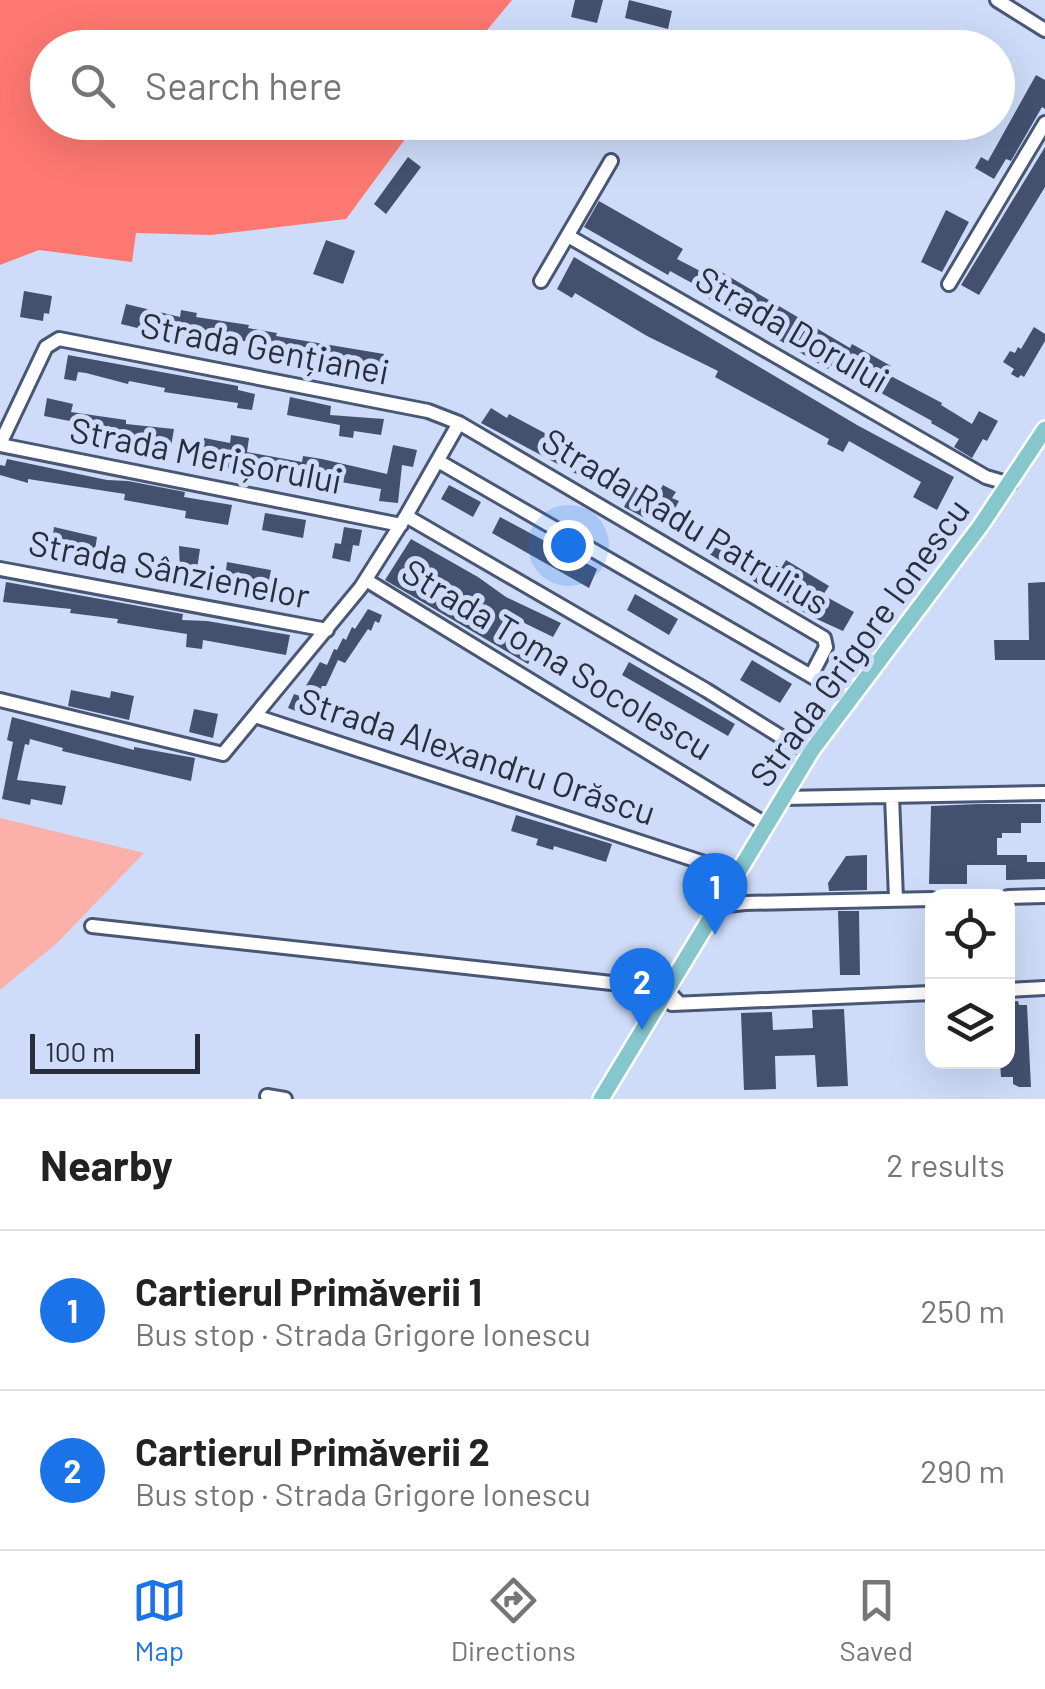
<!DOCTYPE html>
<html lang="en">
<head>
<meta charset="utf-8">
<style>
	:root { --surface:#fff; --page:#f2f2f2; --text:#222; --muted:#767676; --line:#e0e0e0; --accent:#1a73e8 }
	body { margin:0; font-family:Barlow,sans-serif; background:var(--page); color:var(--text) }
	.controls { position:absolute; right:30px; bottom:30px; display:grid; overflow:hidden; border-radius:20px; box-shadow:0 10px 40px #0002 }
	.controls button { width:90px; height:90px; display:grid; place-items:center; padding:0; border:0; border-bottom:2px solid var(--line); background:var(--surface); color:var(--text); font:50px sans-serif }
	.scale { position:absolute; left:30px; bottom:25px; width:170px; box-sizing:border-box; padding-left:10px; border:5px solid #282e3c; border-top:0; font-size:28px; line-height:35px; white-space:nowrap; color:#282e3c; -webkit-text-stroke:8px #cedcf9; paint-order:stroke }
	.you { position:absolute; left:568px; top:545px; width:35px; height:35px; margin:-25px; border:8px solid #fff; border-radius:50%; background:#1a73e8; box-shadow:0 0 0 15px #1a73e833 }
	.badge { display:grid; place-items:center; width:65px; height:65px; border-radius:50%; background:var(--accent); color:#fff; font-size:32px; font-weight:700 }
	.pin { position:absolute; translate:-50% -82px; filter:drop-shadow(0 2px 5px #0008) }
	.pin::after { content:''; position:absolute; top:52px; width:35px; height:30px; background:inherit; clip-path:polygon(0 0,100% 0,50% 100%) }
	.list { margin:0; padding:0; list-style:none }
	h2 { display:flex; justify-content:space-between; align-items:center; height:130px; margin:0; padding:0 40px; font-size:42px }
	h2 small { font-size:32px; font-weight:400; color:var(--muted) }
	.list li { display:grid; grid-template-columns:65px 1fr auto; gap:30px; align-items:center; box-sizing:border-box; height:160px; padding:0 40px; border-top:2px solid var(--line) }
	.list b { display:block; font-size:38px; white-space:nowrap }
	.list p { margin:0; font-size:32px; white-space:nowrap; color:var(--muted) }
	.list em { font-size:32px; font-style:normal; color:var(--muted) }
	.icon { flex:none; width:55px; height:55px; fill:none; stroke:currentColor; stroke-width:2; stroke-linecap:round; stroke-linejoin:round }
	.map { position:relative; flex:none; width:1045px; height:1099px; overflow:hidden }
	.search { position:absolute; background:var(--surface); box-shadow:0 10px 40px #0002; left:30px; right:30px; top:30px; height:110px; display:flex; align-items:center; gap:25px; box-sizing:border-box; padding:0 35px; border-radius:55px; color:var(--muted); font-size:38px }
	.sheet { height:450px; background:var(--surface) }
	nav { display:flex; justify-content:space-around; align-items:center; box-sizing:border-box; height:140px; border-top:2px solid var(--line); background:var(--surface); font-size:28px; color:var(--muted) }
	nav a { display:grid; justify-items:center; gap:5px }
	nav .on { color:var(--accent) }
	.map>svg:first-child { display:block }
</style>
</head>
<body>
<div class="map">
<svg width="1045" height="1099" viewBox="0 0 1045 1099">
	<rect width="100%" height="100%" fill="#cedcf9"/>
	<path fill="#fbb0a9" d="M0 818 144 853 57 943 0 990Z"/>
	<path fill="#fd7871" d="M0 0H512L473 47 48 48V122L417 123 346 219 211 235 136 233 132 262 39 250 0 265Z"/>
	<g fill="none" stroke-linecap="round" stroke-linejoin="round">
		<path stroke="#5ac162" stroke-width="4" d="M1008 983 1045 982
			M706 996 932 986"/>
	</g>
	<path fill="#43516f" d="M575 0H603L597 23 571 17Z
		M629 0 672 11 668 29 625 18Z
		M1036 75 1045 80V109L1042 107 1011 161 1006 159 994 179 975 168 981 157 988 161Z
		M1045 147V187L979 295 961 285Z
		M408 157 421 167 386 214 374 204Z
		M599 201 683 249 677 259 708 275 713 267 850 348 852 344 891 366 887 374 942 403 941 405 972 424 979 411 998 421 987 441 983 439 972 458 954 447 959 439 931 423 932 421 830 365 828 369 698 292 701 288 670 271 668 275 584 227Z
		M946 210 969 222 942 272 921 262Z
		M326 240 355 251 343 284 313 274Z
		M574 257 857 425 954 477 937 510 913 497 921 482 849 441 843 452 827 444 829 439 715 377 718 371 647 336 575 293 572 298 557 289Z
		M24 291 52 296 49 314 44 313 43 321 20 317Z
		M126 304 180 317 181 310 197 313 196 317 249 325 248 328 277 333 276 336 384 354 382 374 362 372 363 363 282 353 283 350 258 343 223 338 222 344 166 335 121 324Z
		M1034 327 1045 334V341L1024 377 1021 375 1018 378 1011 374 1014 369 1003 362 1010 351 1015 353 1018 347 1021 349Z
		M68 355 238 386V390L255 394 252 410 237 408 238 403 164 392 165 388 129 381 128 384 86 373 78 372 76 381 64 379Z
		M290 397 331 406 330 415 384 419 381 435 354 431 353 438 339 436 340 425 287 415Z
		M47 398 73 404 71 412 126 420V424L174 429 170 452 78 433 80 423 44 416Z
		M491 408 507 418 509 414 554 438 580 453 577 458 656 497 663 485 676 492 672 498 679 501 673 512 695 525 686 539 670 529 673 524 646 510 643 517 624 507 627 501 481 423Z
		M231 435 249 438 247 452 302 462 303 456 322 459 387 474 393 445 417 450 413 467 402 465 398 503 379 501 381 489 295 474 294 477 265 473 264 477 227 468 228 460 201 454 204 438 230 443Z
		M7 459 107 480 128 481 185 492 184 497 232 505 228 525 185 518 186 511 124 500 125 494 28 479V483L0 475V465L5 466Z
		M449 485 481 502 473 517 441 499Z
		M265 513 306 520 303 538 262 530Z
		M500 517 597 569 589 588 492 533Z
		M715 526 730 534 728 539 753 554 781 568 786 560 829 586 823 595 854 612 843 631 810 616 703 550Z
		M54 527 97 537 94 557 78 555 79 551 51 547Z
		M344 527 362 530 359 546 353 545 350 562 332 558 335 543 341 544Z
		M411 539 478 577 506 597 561 623 553 637 514 618 505 633 536 650 528 664 385 580Z
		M179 546 200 549 196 576 180 573Z
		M227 562 271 570 268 586 225 578Z
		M6 582 183 614 182 620 207 621 290 635 286 655 203 640 202 649 186 647 187 634 117 623 118 619 70 613 71 609 3 602Z
		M1045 582V660H995L994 640H1029L1028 583Z
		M635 594 678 619 669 635 627 610Z
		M368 609 382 615 379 623 375 621 371 631 368 629 345 663 338 660 326 686H322L309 716 288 708 294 694 300 696 320 662 327 665 334 649 337 650 343 638 346 640 352 627 355 629Z
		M752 660 792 684 780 703 740 680Z
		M629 662 735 724 728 736 622 675Z
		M71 690 110 698 111 691 134 696 129 720 68 706Z
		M194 709 218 714 213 738 189 732Z
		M12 717 134 750V747L195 758 191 781 62 751 63 748 30 739 29 745 25 744 17 780 66 786 62 805 31 799 30 805 2 799 13 742 7 740Z
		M979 804H1041V823H1021V833H1002V838H997V855H1027V862H1045V879L1006 880V865H967V884H929L931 806Z
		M516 815 612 844 606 862 554 846 553 850 536 845 538 839 511 831Z
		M867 855V890L829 891 828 883 846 856Z
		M838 911H859L860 975H840Z
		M1018 1001 1019 1005H1027L1031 1087H1019L1013 1084V1077H1001L1000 1062H1008V1002Z
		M844 1009 848 1086 817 1087 815 1055 775 1056 776 1089 744 1090 741 1013 772 1012 773 1030 813 1028 812 1010Z"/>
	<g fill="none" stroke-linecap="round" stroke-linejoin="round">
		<defs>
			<path id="minor" d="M997 0 1045 30
				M568 236 986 477 1010 484
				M541 281 611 161
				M949 284 1045 123
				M0 444 46 347 59 339 428 411 459 423 824 638 826 647 811 676
				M0 445 401 525
				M438 461 832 688 852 696
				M406 516 706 690 794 745 812 750
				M0 569 327 630
				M366 580 767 825
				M0 700 223 754 361 587 406 516 459 423
				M255 716 738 874
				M892 796 896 899
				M783 798 1045 793
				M1008 897 1045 896
				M718 906 745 903 932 899
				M92 926 639 986C657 977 667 990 679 1003
				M1008 990 1045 988
				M672 1004 932 993
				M267 1096 285 1099"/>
			<path id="major" d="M601 1099 812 750 981 525 1045 429"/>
		</defs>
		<use href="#minor" stroke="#495775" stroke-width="18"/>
		<use href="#major" stroke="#fff" stroke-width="20"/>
		<use href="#minor" stroke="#fff" stroke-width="12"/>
		<use href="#major" stroke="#86c6cd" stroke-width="15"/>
	</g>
	<g text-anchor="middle" stroke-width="10" stroke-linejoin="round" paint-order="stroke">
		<g font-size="35" fill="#282e3c" stroke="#cedcf9">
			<text transform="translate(792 330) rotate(30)" y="12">Strada Dorului</text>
			<text transform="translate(265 349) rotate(11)" y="12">Strada Gențianei</text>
			<text transform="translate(206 456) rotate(11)" y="12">Strada Merișorului</text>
			<text transform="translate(685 522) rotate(31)" y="12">Strada Radu Patrulius</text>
			<text transform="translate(169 570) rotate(11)" y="12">Strada Sânzienelor</text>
			<text transform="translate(860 643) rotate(-54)" y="12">Strada Grigore Ionescu</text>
			<text transform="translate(557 660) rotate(31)" y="12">Strada Toma Socolescu</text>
			<text transform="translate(477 757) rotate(18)" y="12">Strada Alexandru Orăscu</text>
		</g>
	</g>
</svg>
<div class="controls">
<button><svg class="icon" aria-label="locate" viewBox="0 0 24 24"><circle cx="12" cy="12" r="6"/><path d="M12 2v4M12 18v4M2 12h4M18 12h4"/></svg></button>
<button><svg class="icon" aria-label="layers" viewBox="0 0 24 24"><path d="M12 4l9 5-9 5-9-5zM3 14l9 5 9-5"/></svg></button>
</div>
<div class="scale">100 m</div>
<div class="you"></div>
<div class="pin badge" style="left:715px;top:935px">1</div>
<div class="pin badge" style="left:642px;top:1030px">2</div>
<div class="search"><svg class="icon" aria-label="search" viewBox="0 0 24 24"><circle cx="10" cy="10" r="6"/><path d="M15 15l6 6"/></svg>Search here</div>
</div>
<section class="sheet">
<h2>Nearby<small>2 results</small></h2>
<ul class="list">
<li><span class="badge">1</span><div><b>Cartierul Primăverii 1</b><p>Bus stop · Strada Grigore Ionescu</p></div><em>250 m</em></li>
<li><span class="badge">2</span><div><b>Cartierul Primăverii 2</b><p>Bus stop · Strada Grigore Ionescu</p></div><em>290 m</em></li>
</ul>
</section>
<nav>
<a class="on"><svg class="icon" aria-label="map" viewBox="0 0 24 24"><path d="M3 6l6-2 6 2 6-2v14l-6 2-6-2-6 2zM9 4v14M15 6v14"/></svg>Map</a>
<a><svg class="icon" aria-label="directions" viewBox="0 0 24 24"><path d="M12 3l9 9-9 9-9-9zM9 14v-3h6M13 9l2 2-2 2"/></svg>Directions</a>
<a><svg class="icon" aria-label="saved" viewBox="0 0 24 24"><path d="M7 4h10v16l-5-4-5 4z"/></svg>Saved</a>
</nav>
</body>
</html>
